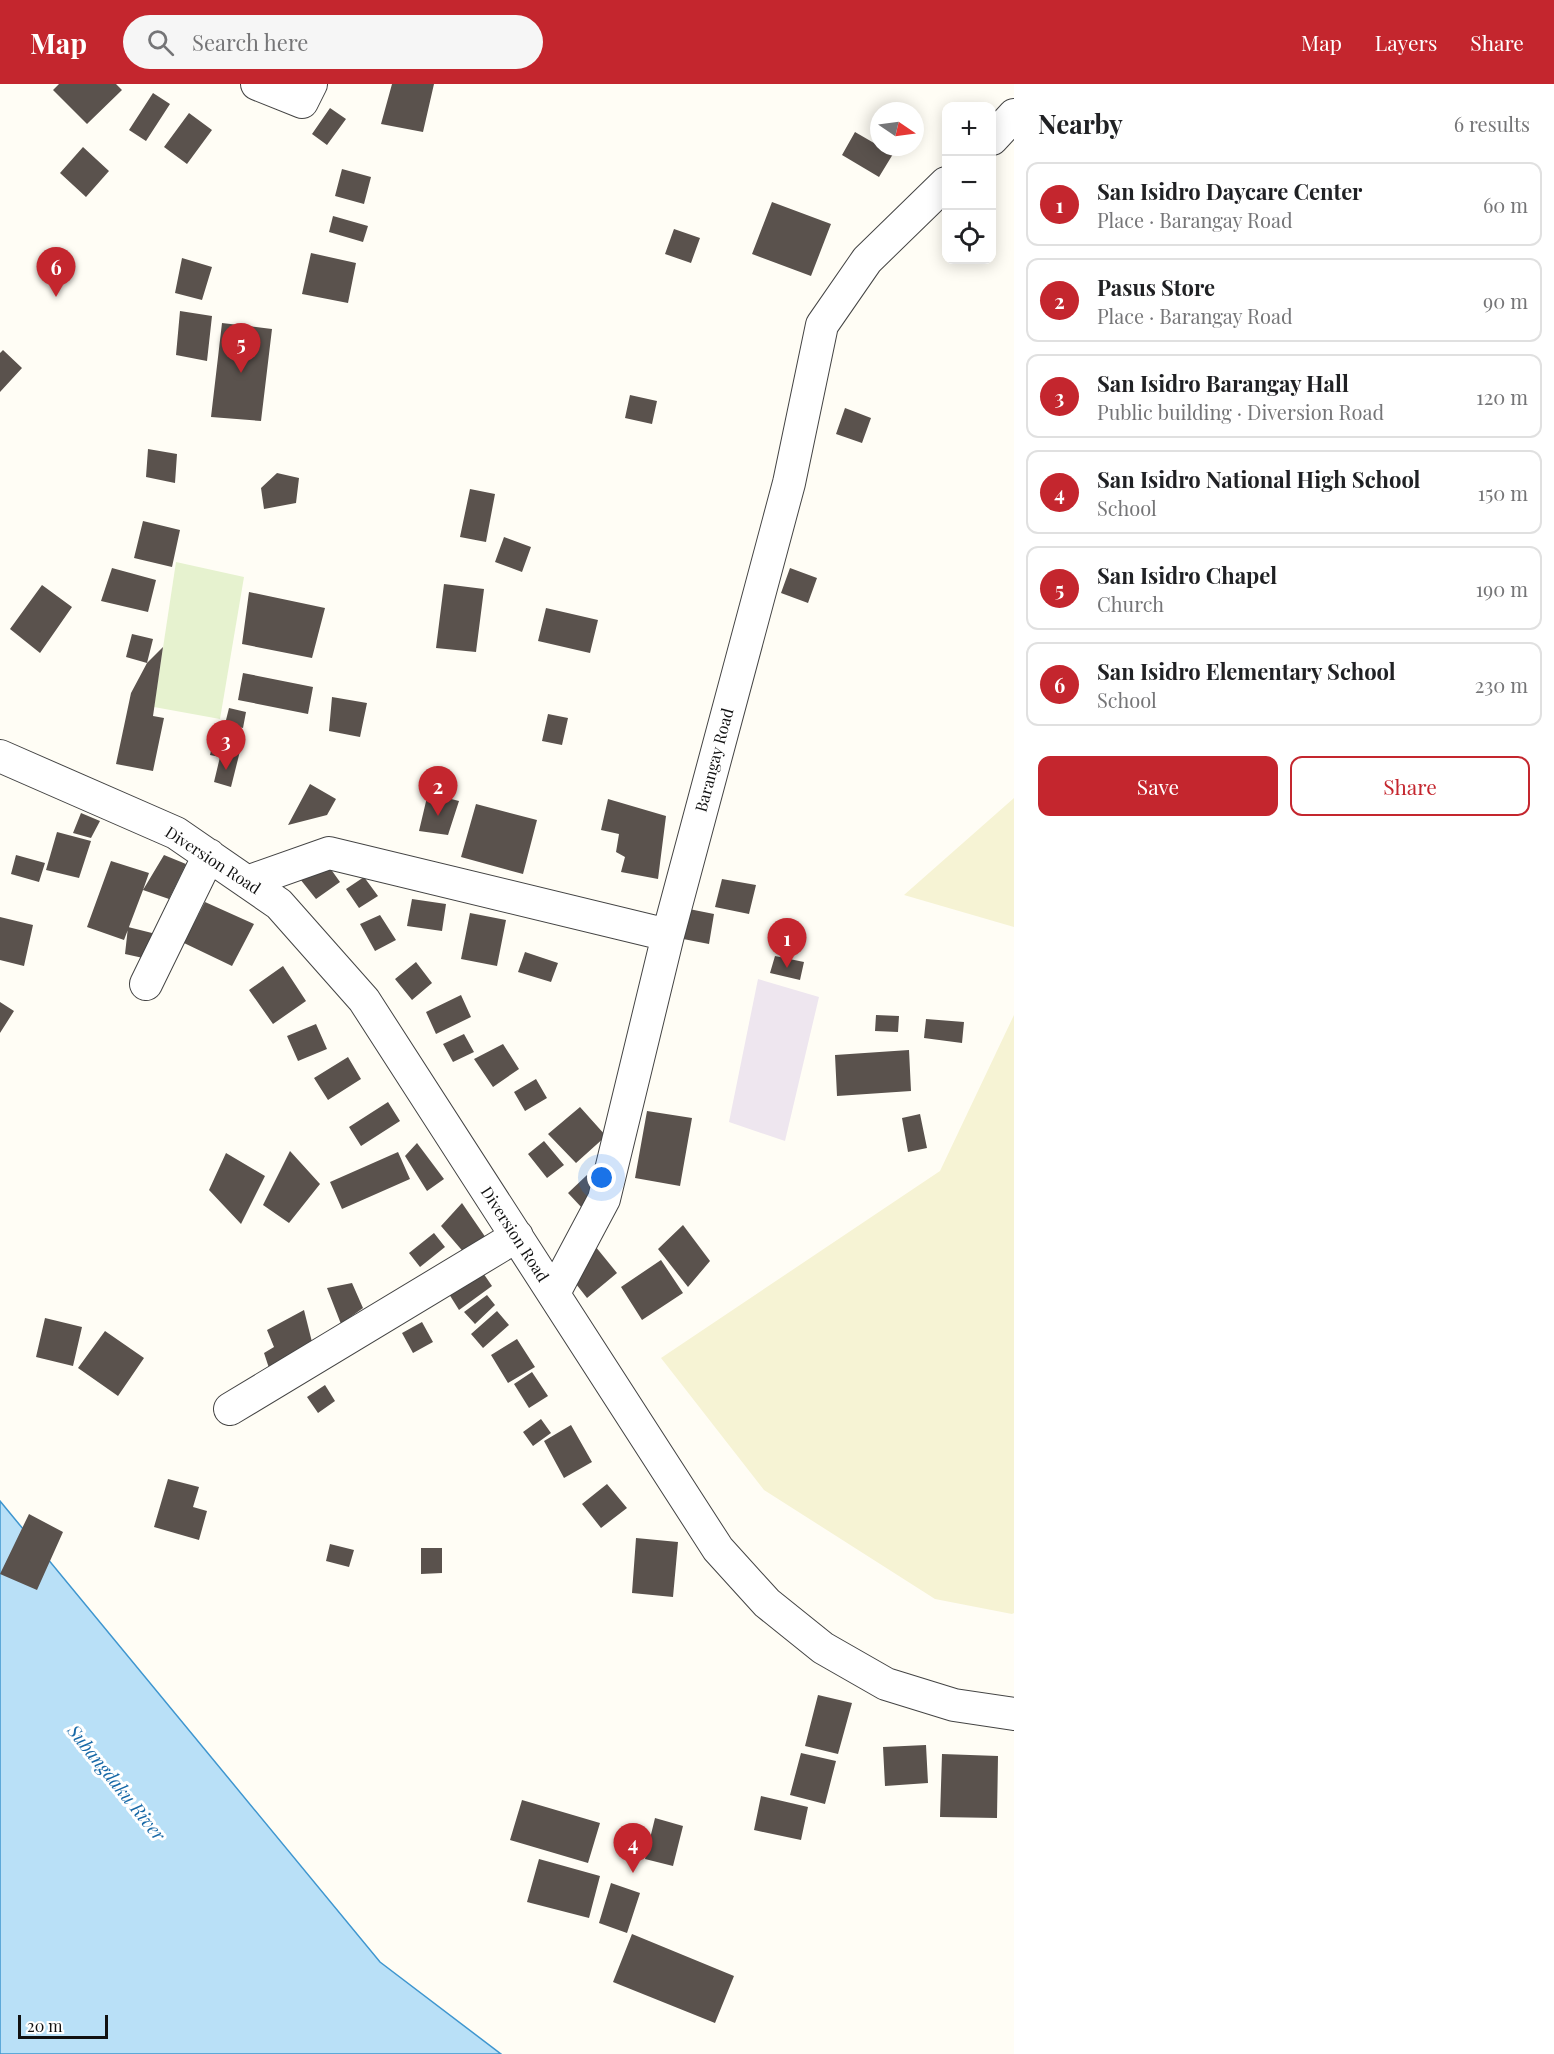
<!DOCTYPE html>
<html lang="en">
<head>
<meta charset="utf-8">
<style>
	:root { --surface:#fff; --page:#f6f6f6; --text:#202124; --muted:#757577; --line:#e0e0e0; --accent:#c4262e }
	body { margin:0; font-family:"Playfair Display",serif; background:var(--page); color:var(--text) }
	.controls { position:absolute; right:18px; top:18px; display:grid; overflow:hidden; border-radius:12px; box-shadow:0 3px 15px #0003 }
	.controls button { width:54px; height:54px; display:grid; place-items:center; padding:0; border:0; border-bottom:2px solid var(--line); background:var(--surface); color:var(--text); font:30px sans-serif }
	.compass { position:absolute; left:870px; top:18px; width:54px; height:54px; border-radius:50%; background:var(--surface); box-shadow:0 3px 15px #0003; rotate:103deg }
	.scale { position:absolute; left:18px; bottom:15px; width:90px; box-sizing:border-box; padding-left:6px; border:3px solid #111; border-top:0; font-size:16px; line-height:21px; white-space:nowrap; color:#111; -webkit-text-stroke:4px #fff; paint-order:stroke }
	.you { position:absolute; left:602px; top:1094px; width:21px; height:21px; margin:-15px; border:4px solid #fff; border-radius:50%; background:#1a73e8; box-shadow:0 0 0 9px #1a73e833 }
	.badge { display:grid; place-items:center; width:39px; height:39px; border-radius:50%; background:var(--accent); color:#fff; font-size:20px; font-weight:700 }
	.pin { position:absolute; translate:-50% -50px; filter:drop-shadow(0 2px 3px #0008) }
	.pin::after { content:''; position:absolute; top:32px; width:21px; height:18px; background:inherit; clip-path:polygon(0 0,100% 0,50% 100%) }
	.list { margin:0; padding:0; list-style:none }
	h2 { display:flex; justify-content:space-between; align-items:center; height:78px; margin:0; padding:0 24px; font-size:26px }
	h2 small { font-size:20px; font-weight:400; color:var(--muted) }
	.list li { display:grid; grid-template-columns:39px 1fr auto; gap:18px; align-items:center; box-sizing:border-box; height:84px; margin:0 12px 12px; padding:0 12px; border:2px solid var(--line); border-radius:12px }
	.list b { display:block; font-size:22px; white-space:nowrap }
	.list p { margin:0; font-size:20px; white-space:nowrap; color:var(--muted) }
	.list em { font-size:20px; font-style:normal; color:var(--muted) }
	.actions { display:flex; gap:12px; padding:18px 24px }
	.actions a { flex:1; padding:14px 0; border:2px solid var(--accent); border-radius:12px; text-align:center; font-size:21px; color:var(--accent) }
	.actions .main { background:var(--accent); color:#fff }
	.icon { flex:none; width:33px; height:33px; fill:none; stroke:currentColor; stroke-width:2; stroke-linecap:round; stroke-linejoin:round }
	.map { position:relative; flex:none; width:1014px; height:1970px; overflow:hidden }
	header { display:flex; align-items:center; gap:36px; box-sizing:border-box; height:84px; padding:0 30px; background:var(--accent); color:#fff }
	header strong { font-size:28px }
	nav { display:flex; gap:33px; margin-inline-start:auto; font-size:21px }
	.search { width:420px; height:54px; background:var(--page); display:flex; align-items:center; gap:15px; box-sizing:border-box; padding:0 21px; border-radius:33px; color:var(--muted); font-size:22px }
	main { display:flex }
	aside { flex:1; background:var(--surface) }
	.map>svg:first-child { display:block }
</style>
</head>
<body>
<header>
<strong>Map</strong>
<div class="search"><svg class="icon" aria-label="search" viewBox="0 0 24 24"><circle cx="10" cy="10" r="6"/><path d="M15 15l6 6"/></svg>Search here</div>
<nav><a>Map</a><a>Layers</a><a>Share</a></nav>
</header>
<main>
<div class="map">
<svg width="1014" height="1970" viewBox="0 0 1014 1970">
	<rect width="100%" height="100%" fill="#fffdf5"/>
	<path fill="#eee6ef" d="M758 895 819 913 785 1057 729 1038Z"/>
	<path fill="#f6f3d4" d="M1014 714V843L904 811Z
		M1014 931V1529L1012 1530 935 1515 764 1406 661 1274 940 1087Z"/>
	<path fill="#e6f2cf" d="M176 478 244 493 220 635 154 623Z"/>
	<path fill="#b9e0f7" stroke="#3f96cf" stroke-width="1.5" d="M0 1417 380 1878 501 1970H0Z"/>
	<path fill="#5a524d" d="M59 0H116L122 6 87 40 53 6Z
		M392 0H434L423 48 381 40Z
		M153 9 170 20 146 57 129 46Z
		M330 24 346 35 327 61 312 50Z
		M189 29 212 46 187 80 164 63Z
		M855 48 893 70 879 93 842 71Z
		M83 63 109 87 86 113 60 89Z
		M342 85 371 93 364 120 335 112Z
		M772 118 831 140 811 192 752 170Z
		M333 132 368 142 363 158 329 148Z
		M674 145 700 154 691 179 665 170Z
		M311 169 356 179 348 219 302 210Z
		M182 174 212 183 202 216 175 209Z
		M180 227 212 232 207 277 176 271Z
		M222 239 272 245 261 337 211 333Z
		M3 266 22 284 0 308V269Z
		M630 311 657 317 652 340 625 334Z
		M845 324 871 334 862 359 836 350Z
		M148 365 177 370 175 399 146 393Z
		M277 389 299 394 296 419 264 425 261 404Z
		M470 405 495 410 486 458 460 453Z
		M143 437 180 446 172 483 134 474Z
		M504 453 531 463 522 488 495 478Z
		M112 484 156 496 148 528 101 517Z
		M790 484 817 494 808 519 781 509Z
		M444 500 484 505 476 568 436 564Z
		M42 501 72 523 40 569 10 545Z
		M249 508 325 524 312 574 242 560Z
		M546 524 598 536 590 569 538 557Z
		M132 550 153 555 147 579 126 573Z
		M163 563 153 632 164 634 153 687 116 680 131 609 147 579Z
		M243 589 313 603 308 630 238 616Z
		M332 613 367 619 360 653 329 647Z
		M229 624 246 628 243 644 225 640Z
		M548 630 568 634 562 661 542 657Z
		M216 644 244 651 231 703 214 698 220 673 210 671Z
		M310 700 336 715 327 731 288 741Z
		M428 709 459 717 448 751 419 747Z
		M608 715 666 732 658 795 621 788 625 773 616 768 619 750 601 746Z
		M476 720 537 736 523 790 461 773Z
		M81 729 100 737 91 754 73 749Z
		M57 748 91 757 79 794 46 786Z
		M16 771 45 779 39 798 11 790Z
		M164 771 186 780 169 815 143 806 124 856 87 843 111 777 149 789 143 806Z
		M325 777 340 798 316 815 300 795Z
		M364 793 378 812 359 824 346 805Z
		M722 795 756 801 749 830 715 823Z
		M412 815 446 820 442 847 407 842Z
		M205 818 254 840 232 882 184 859Z
		M684 824 714 830 709 860 678 854Z
		M470 829 506 836 497 882 461 875Z
		M380 831 396 856 375 867 360 840Z
		M0 833 33 841 24 882 0 876Z
		M128 843 160 851 152 876 125 870Z
		M525 868 558 879 551 898 518 888Z
		M775 872 804 878 800 896 770 889Z
		M416 878 432 899 412 916 395 895Z
		M283 882 306 917 273 940 249 906Z
		M461 911 471 933 436 950 426 928Z
		M0 918 14 927 0 949Z
		M876 931 899 932 898 948 875 947Z
		M926 935 964 938 962 959 924 954Z
		M316 940 327 965 298 977 287 952Z
		M464 950 474 968 453 978 443 960Z
		M503 960 519 985 493 1003 474 975Z
		M909 966 911 1007 837 1012 835 971Z
		M348 973 361 995 328 1016 314 994Z
		M536 995 547 1014 525 1027 514 1008Z
		M388 1018 400 1037 361 1062 349 1043Z
		M580 1023 606 1052 576 1079 548 1050Z
		M647 1027 692 1034 680 1102 635 1094Z
		M920 1030 927 1064 908 1068 902 1034Z
		M544 1057 564 1081 547 1094 528 1070Z
		M417 1059 444 1095 427 1107 405 1072Z
		M290 1067 320 1100 289 1139 263 1121Z
		M398 1068 410 1095 342 1125 330 1098Z
		M226 1069 265 1092 241 1140 209 1106Z
		M587 1091 602 1107 583 1125 568 1109Z
		M462 1119 486 1154 466 1171 441 1142Z
		M683 1141 710 1177 688 1203 658 1165Z
		M434 1149 445 1163 420 1183 409 1169Z
		M591 1157 617 1189 587 1214 569 1191Z
		M661 1176 683 1209 642 1236 621 1203Z
		M481 1186 492 1202 459 1226 449 1210Z
		M352 1199 363 1224 341 1240 327 1204Z
		M487 1211 495 1221 475 1240 464 1228Z
		M304 1226 313 1262 269 1284 264 1269 274 1263 267 1246Z
		M497 1227 509 1241 483 1264 471 1250Z
		M45 1234 82 1243 73 1282 36 1273Z
		M422 1238 433 1258 413 1269 402 1249Z
		M105 1247 144 1274 118 1312 78 1284Z
		M517 1255 535 1283 508 1299 491 1271Z
		M532 1288 548 1312 529 1324 514 1300Z
		M325 1301 335 1317 318 1329 307 1313Z
		M541 1335 551 1349 533 1362 523 1348Z
		M571 1341 592 1378 564 1394 544 1357Z
		M168 1395 199 1403 193 1423 207 1427 199 1456 154 1443Z
		M607 1400 627 1424 601 1444 582 1420Z
		M29 1430 63 1448 37 1506 0 1490Z
		M636 1454 678 1458 673 1513 632 1509Z
		M330 1460 354 1466 349 1483 326 1477Z
		M421 1464H442V1489L421 1490Z
		M818 1611 852 1619 838 1670 805 1662Z
		M926 1661 928 1699 885 1702 883 1663Z
		M801 1669 836 1677 825 1720 790 1711Z
		M942 1670 998 1672 997 1734 940 1733Z
		M761 1712 808 1723 801 1756 754 1746Z
		M522 1716 600 1739 588 1779 510 1756Z
		M655 1734 683 1742 673 1782 645 1775Z
		M539 1775 600 1792 589 1834 527 1818Z
		M611 1799 640 1809 627 1849 599 1839Z
		M632 1850 734 1892 715 1939 613 1898Z"/>
	<g fill="none" stroke-linecap="round" stroke-linejoin="round">
		<defs>
			<path id="minor" d="M257 0 302 18 311 0
				M992 55 1014 31
				M0 672 176 749 279 820 364 916 718 1465 767 1519 823 1564 886 1600 954 1621 1014 1630
				M247 798 329 769 668 851 789 399 822 241 867 176 946 99
				M146 900 209 771
				M554 1209 604 1115 668 851
				M230 1325 517 1152"/>
		</defs>
		<use href="#minor" stroke="#444" stroke-width="34"/>
		<use href="#minor" stroke="#fff" stroke-width="32"/>
	</g>
	<g text-anchor="middle" stroke-width="6" stroke-linejoin="round" paint-order="stroke">
		<g font-size="16" fill="#111" stroke="#fff">
			<text transform="translate(714 676) rotate(-75)" y="6">Barangay Road</text>
			<text transform="translate(213 776) rotate(33)" y="6">Diversion Road</text>
			<text transform="translate(515 1150) rotate(57)" y="6">Diversion Road</text>
		</g>
		<g font-size="18" font-style="italic" fill="#1768a6" stroke="#fff">
			<text transform="translate(116 1699) rotate(51)" y="6">Subangdaku River</text>
		</g>
	</g>
</svg>
<div class="controls">
<button>+</button>
<button>−</button>
<button><svg class="icon" aria-label="locate" viewBox="0 0 24 24"><circle cx="12" cy="12" r="6"/><path d="M12 2v4M12 18v4M2 12h4M18 12h4"/></svg></button>
</div>
<svg class="compass" viewBox="-18 -18 36 36"><path d="M0-13l5 13h-10z" fill="#e53935"/><path d="M0 13l5-13h-10z" fill="#757577"/></svg>
<div class="scale">20 m</div>
<div class="you"></div>
<div class="pin badge" style="left:787px;top:884px">1</div>
<div class="pin badge" style="left:438px;top:732px">2</div>
<div class="pin badge" style="left:226px;top:686px">3</div>
<div class="pin badge" style="left:633px;top:1789px">4</div>
<div class="pin badge" style="left:241px;top:289px">5</div>
<div class="pin badge" style="left:56px;top:213px">6</div>
</div>
<aside>
<h2>Nearby<small>6 results</small></h2>
<ul class="list">
<li><span class="badge">1</span><div><b>San Isidro Daycare Center</b><p>Place · Barangay Road</p></div><em>60 m</em></li>
<li><span class="badge">2</span><div><b>Pasus Store</b><p>Place · Barangay Road</p></div><em>90 m</em></li>
<li><span class="badge">3</span><div><b>San Isidro Barangay Hall</b><p>Public building · Diversion Road</p></div><em>120 m</em></li>
<li><span class="badge">4</span><div><b>San Isidro National High School</b><p>School</p></div><em>150 m</em></li>
<li><span class="badge">5</span><div><b>San Isidro Chapel</b><p>Church</p></div><em>190 m</em></li>
<li><span class="badge">6</span><div><b>San Isidro Elementary School</b><p>School</p></div><em>230 m</em></li>
</ul>
<div class="actions"><a class="main">Save</a><a>Share</a></div>
</aside>
</main>
</body>
</html>
